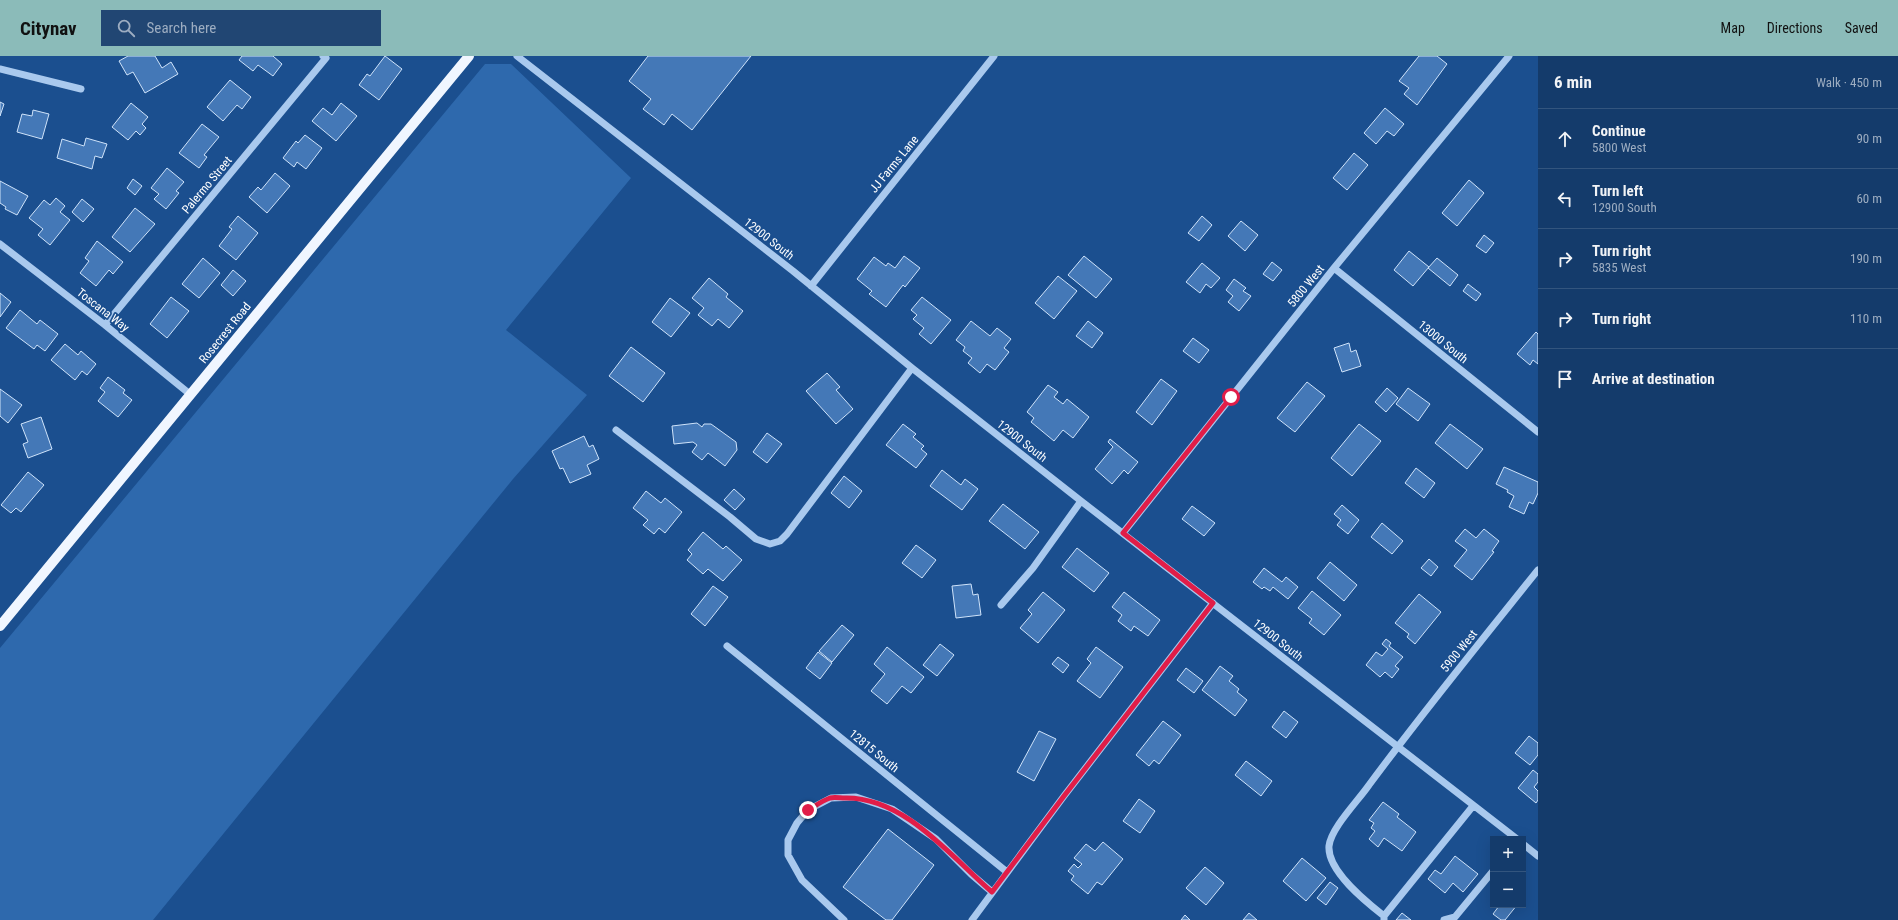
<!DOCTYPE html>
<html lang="en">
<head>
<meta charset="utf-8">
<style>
	:root { --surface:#143b6b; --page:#214673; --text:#f1f3f6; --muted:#9dadc1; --line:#33557e; --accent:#8bbbb9 }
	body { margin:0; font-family:"Roboto Condensed",sans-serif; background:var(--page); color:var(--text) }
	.controls { position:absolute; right:12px; bottom:12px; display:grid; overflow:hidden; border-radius:0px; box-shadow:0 4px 16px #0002 }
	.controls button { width:36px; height:36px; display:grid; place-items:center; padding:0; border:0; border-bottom:1px solid var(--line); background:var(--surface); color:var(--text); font:20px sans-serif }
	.stop { position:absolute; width:12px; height:12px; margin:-9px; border:3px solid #e11d48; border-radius:50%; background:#fff }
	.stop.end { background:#e11d48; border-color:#fff; box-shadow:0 1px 4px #0008 }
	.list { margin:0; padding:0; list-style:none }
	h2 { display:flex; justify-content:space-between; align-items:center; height:52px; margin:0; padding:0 16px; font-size:17px }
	h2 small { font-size:13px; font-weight:400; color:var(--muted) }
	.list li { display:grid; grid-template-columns:26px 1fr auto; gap:12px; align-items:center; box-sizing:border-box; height:60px; padding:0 16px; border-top:1px solid var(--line) }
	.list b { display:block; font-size:15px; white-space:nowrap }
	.list p { margin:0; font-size:13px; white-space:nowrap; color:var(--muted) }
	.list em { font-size:13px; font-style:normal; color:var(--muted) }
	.icon { flex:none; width:22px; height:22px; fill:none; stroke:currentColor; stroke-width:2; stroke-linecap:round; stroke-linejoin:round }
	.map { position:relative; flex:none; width:1538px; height:864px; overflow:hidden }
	header { display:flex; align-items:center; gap:24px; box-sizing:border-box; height:56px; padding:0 20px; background:var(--accent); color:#111 }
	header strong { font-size:19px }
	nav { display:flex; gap:22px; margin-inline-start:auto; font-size:14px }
	.search { width:280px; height:36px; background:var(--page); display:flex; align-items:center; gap:10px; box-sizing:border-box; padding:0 14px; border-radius:0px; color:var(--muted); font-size:15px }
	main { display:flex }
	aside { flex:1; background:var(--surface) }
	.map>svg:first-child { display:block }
</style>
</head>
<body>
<header>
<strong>Citynav</strong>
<div class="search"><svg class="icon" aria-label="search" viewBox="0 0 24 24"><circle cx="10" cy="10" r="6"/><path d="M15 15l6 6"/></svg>Search here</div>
<nav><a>Map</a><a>Directions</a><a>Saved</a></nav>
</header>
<main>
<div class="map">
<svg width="1538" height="864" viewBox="0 0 1538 864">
	<rect width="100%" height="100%" fill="#1b4f8f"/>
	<path fill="#2e69ad" d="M485 8H511L631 122 506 274 587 339 513 423 153 864H0V592Z"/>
	<path fill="#4478b7" stroke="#cfe3fa" d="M128 0H155L162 12 171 6 178 18 145 37 133 16 127 19 119 5Z
		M242 0H273L282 8 273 20 258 9 253 15 239 4Z
		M385 0 402 13 379 44 359 29 367 18 370 20Z
		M648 0H751L692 74 672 58 664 69 643 53 651 43 629 25Z
		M1419 0H1437L1447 8 1417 49 1404 38 1409 32 1399 25Z
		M230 24 251 41 242 53 237 49 223 65 207 51Z
		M0 46 4 48 0 60Z
		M131 47 148 61 142 68 146 72 140 79 136 75 128 84 112 71Z
		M341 47 357 60 336 85 312 65 323 52 332 59Z
		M1385 52 1404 68 1394 80 1387 75 1376 88 1364 77Z
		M33 54 49 58 42 83 17 76 22 58 32 60Z
		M202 68 219 81 204 99 207 101 199 112 179 97Z
		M305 79 322 92 306 113 297 106 294 111 283 102 296 85 298 87Z
		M86 82 107 88 102 102 95 100 92 113 57 102 62 83 84 90Z
		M1354 97 1368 109 1347 134 1333 122Z
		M167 112 184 126 176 135 179 137 166 153 154 143 159 138 151 132Z
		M275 117 290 130 267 157 249 141 258 131 261 134Z
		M133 123 142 130 135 139 127 132Z
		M1469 124 1484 137 1457 170 1442 157Z
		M0 125 28 140 17 159 5 153 6 151 0 147Z
		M56 142 65 150 60 156 70 164 50 189 38 179 43 173 29 162 44 144 50 149Z
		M82 143 94 153 83 166 72 156Z
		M135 152 155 168 130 196 112 181Z
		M238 160 258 177 236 204 219 190 232 173 229 171Z
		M1202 160 1212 169 1199 185 1188 177Z
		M1241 165 1258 179 1245 195 1228 180Z
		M1484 179 1494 187 1486 197 1476 190Z
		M97 185 123 206 113 218 109 214 96 230 80 217 89 205 85 202Z
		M1409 195 1429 211 1413 230 1394 214Z
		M904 200 920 212 905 231 903 229 886 251 869 238 872 235 857 223 874 201 886 210 888 207 895 212Z
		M1084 200 1112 223 1096 242 1068 219Z
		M203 202 220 217 199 242 182 228Z
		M1437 202 1458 219 1450 230 1428 212Z
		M1272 206 1282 214 1273 225 1263 218Z
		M1202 207 1220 222 1211 232 1206 228 1200 237 1186 226Z
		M233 214 246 225 233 240 221 229Z
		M1058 220 1077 235 1054 263 1035 247Z
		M709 222 728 238 726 241 743 255 729 272 718 263 712 270 698 259 704 252 692 242Z
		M1234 223 1246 232 1243 235 1251 240 1239 255 1228 246 1233 240 1226 234Z
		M1468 228 1481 238 1476 245 1463 235Z
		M0 237 11 246 0 261Z
		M171 241 189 255 167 282 150 268Z
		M922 241 951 264 931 288 919 278 924 272 913 263 917 259 911 254Z
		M670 242 690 257 671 281 652 266Z
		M20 254 37 268 40 264 58 278 45 295 37 289 34 293 6 272Z
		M971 265 990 280 997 272 1011 283 1004 292 1009 296 995 314 987 308 980 317 968 307 972 302 963 295 965 291 956 284Z
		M1088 265 1103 277 1092 292 1076 280Z
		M1536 276 1538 278V308L1533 304 1530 309 1517 298Z
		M1193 282 1209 294 1199 307 1183 295Z
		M1349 287 1351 296 1356 294 1361 310 1342 316 1334 292Z
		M65 288 78 299 81 295 96 308 87 319 82 315 75 324 51 304Z
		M631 291 665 317 643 346 609 320Z
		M827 317 840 331 836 334 853 353 836 368 806 335Z
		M108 321 125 334 123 337 132 344 118 361 98 345 105 336 100 332Z
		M1161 323 1177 335 1152 369 1136 356Z
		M1307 326 1325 340 1295 376 1277 362Z
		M1048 329 1058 336 1054 341 1063 348 1067 343 1089 361 1073 382 1063 374 1054 385 1031 366 1034 362 1027 356Z
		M1387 332 1398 342 1386 356 1375 346Z
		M1408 332 1430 348 1418 365 1396 348Z
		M0 333 22 349 8 367 0 360Z
		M41 361 52 393 28 402 23 388 28 386 21 368Z
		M697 367 702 371 704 368H711L736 386 737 394 725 410 708 397 702 404 692 396 697 389 693 386 674 388 672 370Z
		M903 368 916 378 913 381 924 390 921 393 927 398 916 412 886 389Z
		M1359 368 1381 385 1352 420 1331 402Z
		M1450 368 1483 393 1467 413 1435 387Z
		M767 377 782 388 767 407 753 396Z
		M584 380 589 391 593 389 599 403 587 409 591 418 570 427 563 412 560 413 552 395Z
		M1110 383 1138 406 1128 418 1124 414 1112 428 1095 413 1113 391 1108 386Z
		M1504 411 1538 426V437L1533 448 1529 446 1524 458 1509 451 1514 440 1507 436 1508 434 1496 428Z
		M1416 412 1435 427 1424 442 1405 427Z
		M942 414 961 429 965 423 978 433 962 454 930 430Z
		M28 416 44 429 21 456 16 452 11 457 1 449Z
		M844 420 862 435 849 452 831 437Z
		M734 433 745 443 735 454 724 444Z
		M646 435 661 447 665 442 682 456 665 477 659 472 654 478 643 469 648 464 633 452Z
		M1003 448 1039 476 1025 493 989 465Z
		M1342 449 1359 464 1348 478 1337 469 1341 464 1334 458Z
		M1192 450 1215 467 1204 480 1182 463Z
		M1382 467 1403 485 1392 498 1371 481Z
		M1465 473 1476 482 1484 473 1499 485 1492 495 1494 496 1472 524 1454 510 1467 494 1455 485Z
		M703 476 723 493 726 490 742 504 723 525 708 513 703 518 687 504 692 498 688 494Z
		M916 489 936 504 922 522 902 507Z
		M1077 492 1109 517 1094 536 1062 511Z
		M1429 503 1438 511 1431 520 1421 512Z
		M1330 506 1357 529 1344 545 1317 522Z
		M1264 512 1282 526 1286 521 1298 531 1288 543 1273 531 1270 535 1264 531 1262 533 1253 526Z
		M971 528 973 539 978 538 981 559 956 562 952 530Z
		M713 530 728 541 705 570 691 558Z
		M1312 535 1341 559 1324 579 1309 567 1312 563 1298 552Z
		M1043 536 1065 554 1038 587 1020 572 1032 558 1028 554Z
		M1124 536 1160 564 1148 580 1134 570 1131 575 1118 565 1122 559 1112 551Z
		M1419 538 1441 556 1415 588 1407 581 1409 578 1395 567Z
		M842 569 854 579 832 606 819 595Z
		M1386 583 1391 587 1389 590 1403 601 1395 610 1399 613 1392 622 1385 616 1380 621 1366 609 1376 596 1382 600 1388 593 1382 588Z
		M940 588 954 599 937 620 923 609Z
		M887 591 924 621 911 637 902 630 887 648 871 635 885 618 874 608Z
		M1096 591 1123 611 1100 642 1077 625 1091 607 1087 603Z
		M818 596 832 607 820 623 806 612Z
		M1058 601 1069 609 1063 617 1052 608Z
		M1220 610 1233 620 1229 625 1239 633 1237 636 1247 644 1235 660 1202 634Z
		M1186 612 1203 625 1194 637 1177 624Z
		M1284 655 1298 666 1286 682 1272 671Z
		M1163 665 1181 679 1159 708 1154 704 1149 710 1136 699Z
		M1039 675 1056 683 1034 725 1017 716Z
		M1529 680 1538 687V699L1530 709 1515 697Z
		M1246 705 1272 725 1261 740 1235 719Z
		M1533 714 1538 718V726L1534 731 1538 735V744L1536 747 1518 732Z
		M1139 743 1155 755 1140 777 1123 765Z
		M1383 746 1399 758 1397 761 1416 776 1402 795 1384 782 1378 791 1369 783 1375 775 1371 772 1374 767 1369 764Z
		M888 773 934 809 892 864H886L843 831Z
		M1103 786 1123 803 1102 829 1097 826 1088 838 1071 824 1074 820 1068 815 1074 808 1078 812 1082 808 1074 802 1086 788 1095 795Z
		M1455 800 1478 818 1463 836 1453 827 1445 837 1428 823 1435 814 1441 818Z
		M1302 802 1326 822 1306 845 1283 825Z
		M1205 811 1224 827 1206 849 1186 832Z
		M1330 826 1338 832 1326 849 1317 842Z
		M1497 849H1517L1505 864H1501L1493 858 1499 850Z
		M1249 857 1257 864H1243Z
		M1402 857 1411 864H1396Z
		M1185 859 1190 864H1181Z"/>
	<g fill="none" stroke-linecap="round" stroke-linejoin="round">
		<path stroke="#a9c9ee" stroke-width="7" d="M517 0 793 215 912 312 1081 445 1517 783
			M0 13 81 33
			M0 188 105 269 191 339
			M1334 212 1538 376
			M811 230 994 0
			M105 269 326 2 323 0
			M616 374 730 461 756 483 770 488 780 485 787 478 912 312
			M1123 477 1334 212 1509 0
			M1001 549 1033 512 1081 445
			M727 590 1007 816
			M1523 788 1538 800
			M1384 860C1366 846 1327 815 1329 790 1331 772 1358 745 1369 729 1423 656 1481 585 1538 514
			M844 864 802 824 788 799V784L797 767 808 754 831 742 856 741 892 753 936 783 971 818 992 836
			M972 864 1064 740 1213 547
			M1384 864V860L1473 750
			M1444 864 1455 861 1493 815"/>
		<path stroke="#f0f6ff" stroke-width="10" d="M0 570 469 0"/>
	</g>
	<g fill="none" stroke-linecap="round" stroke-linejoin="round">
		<path stroke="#e11d48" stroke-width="5" d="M808 754C815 750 822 745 830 742 834 741 840 742 845 742 905 741 951 801 992 836L1064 740 1213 547 1123 477 1231 341"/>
	</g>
	<g text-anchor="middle" stroke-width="3.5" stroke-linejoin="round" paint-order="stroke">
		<g font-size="12" fill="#fff" stroke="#1b4f8f">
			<text transform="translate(894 108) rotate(-51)" y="4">JJ Farms Lane</text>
			<text transform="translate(207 129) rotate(-50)" y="4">Palermo Street</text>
			<text transform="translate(769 183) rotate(38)" y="4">12900 South</text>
			<text transform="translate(1306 230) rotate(-51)" y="4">5800 West</text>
			<text transform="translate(103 254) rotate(38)" y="4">Toscana Way</text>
			<text transform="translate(225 277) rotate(-51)" y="4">Rosecrest Road</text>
			<text transform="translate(1443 286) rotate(39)" y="4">13000 South</text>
			<text transform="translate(1022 385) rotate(38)" y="4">12900 South</text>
			<text transform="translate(1278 584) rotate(38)" y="4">12900 South</text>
			<text transform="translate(1459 595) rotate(-51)" y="4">5900 West</text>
			<text transform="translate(874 695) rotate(39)" y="4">12815 South</text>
		</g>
	</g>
</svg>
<div class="controls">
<button>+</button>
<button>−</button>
</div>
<div class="stop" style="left:1231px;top:341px"></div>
<div class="stop end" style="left:808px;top:754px"></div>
</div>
<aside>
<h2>6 min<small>Walk · 450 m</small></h2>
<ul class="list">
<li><svg class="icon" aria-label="ahead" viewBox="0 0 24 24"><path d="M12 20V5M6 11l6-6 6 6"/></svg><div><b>Continue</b><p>5800 West</p></div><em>90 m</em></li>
<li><svg class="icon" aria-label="left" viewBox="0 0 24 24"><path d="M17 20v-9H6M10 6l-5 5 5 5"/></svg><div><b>Turn left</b><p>12900 South</p></div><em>60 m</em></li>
<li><svg class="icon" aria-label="right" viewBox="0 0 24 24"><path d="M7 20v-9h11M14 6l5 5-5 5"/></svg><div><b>Turn right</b><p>5835 West</p></div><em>190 m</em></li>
<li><svg class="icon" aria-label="right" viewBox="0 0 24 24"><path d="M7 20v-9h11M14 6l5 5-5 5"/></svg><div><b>Turn right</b></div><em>110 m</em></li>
<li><svg class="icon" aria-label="arrive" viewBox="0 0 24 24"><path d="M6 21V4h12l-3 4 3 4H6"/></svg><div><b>Arrive at destination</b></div></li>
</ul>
</aside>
</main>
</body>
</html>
